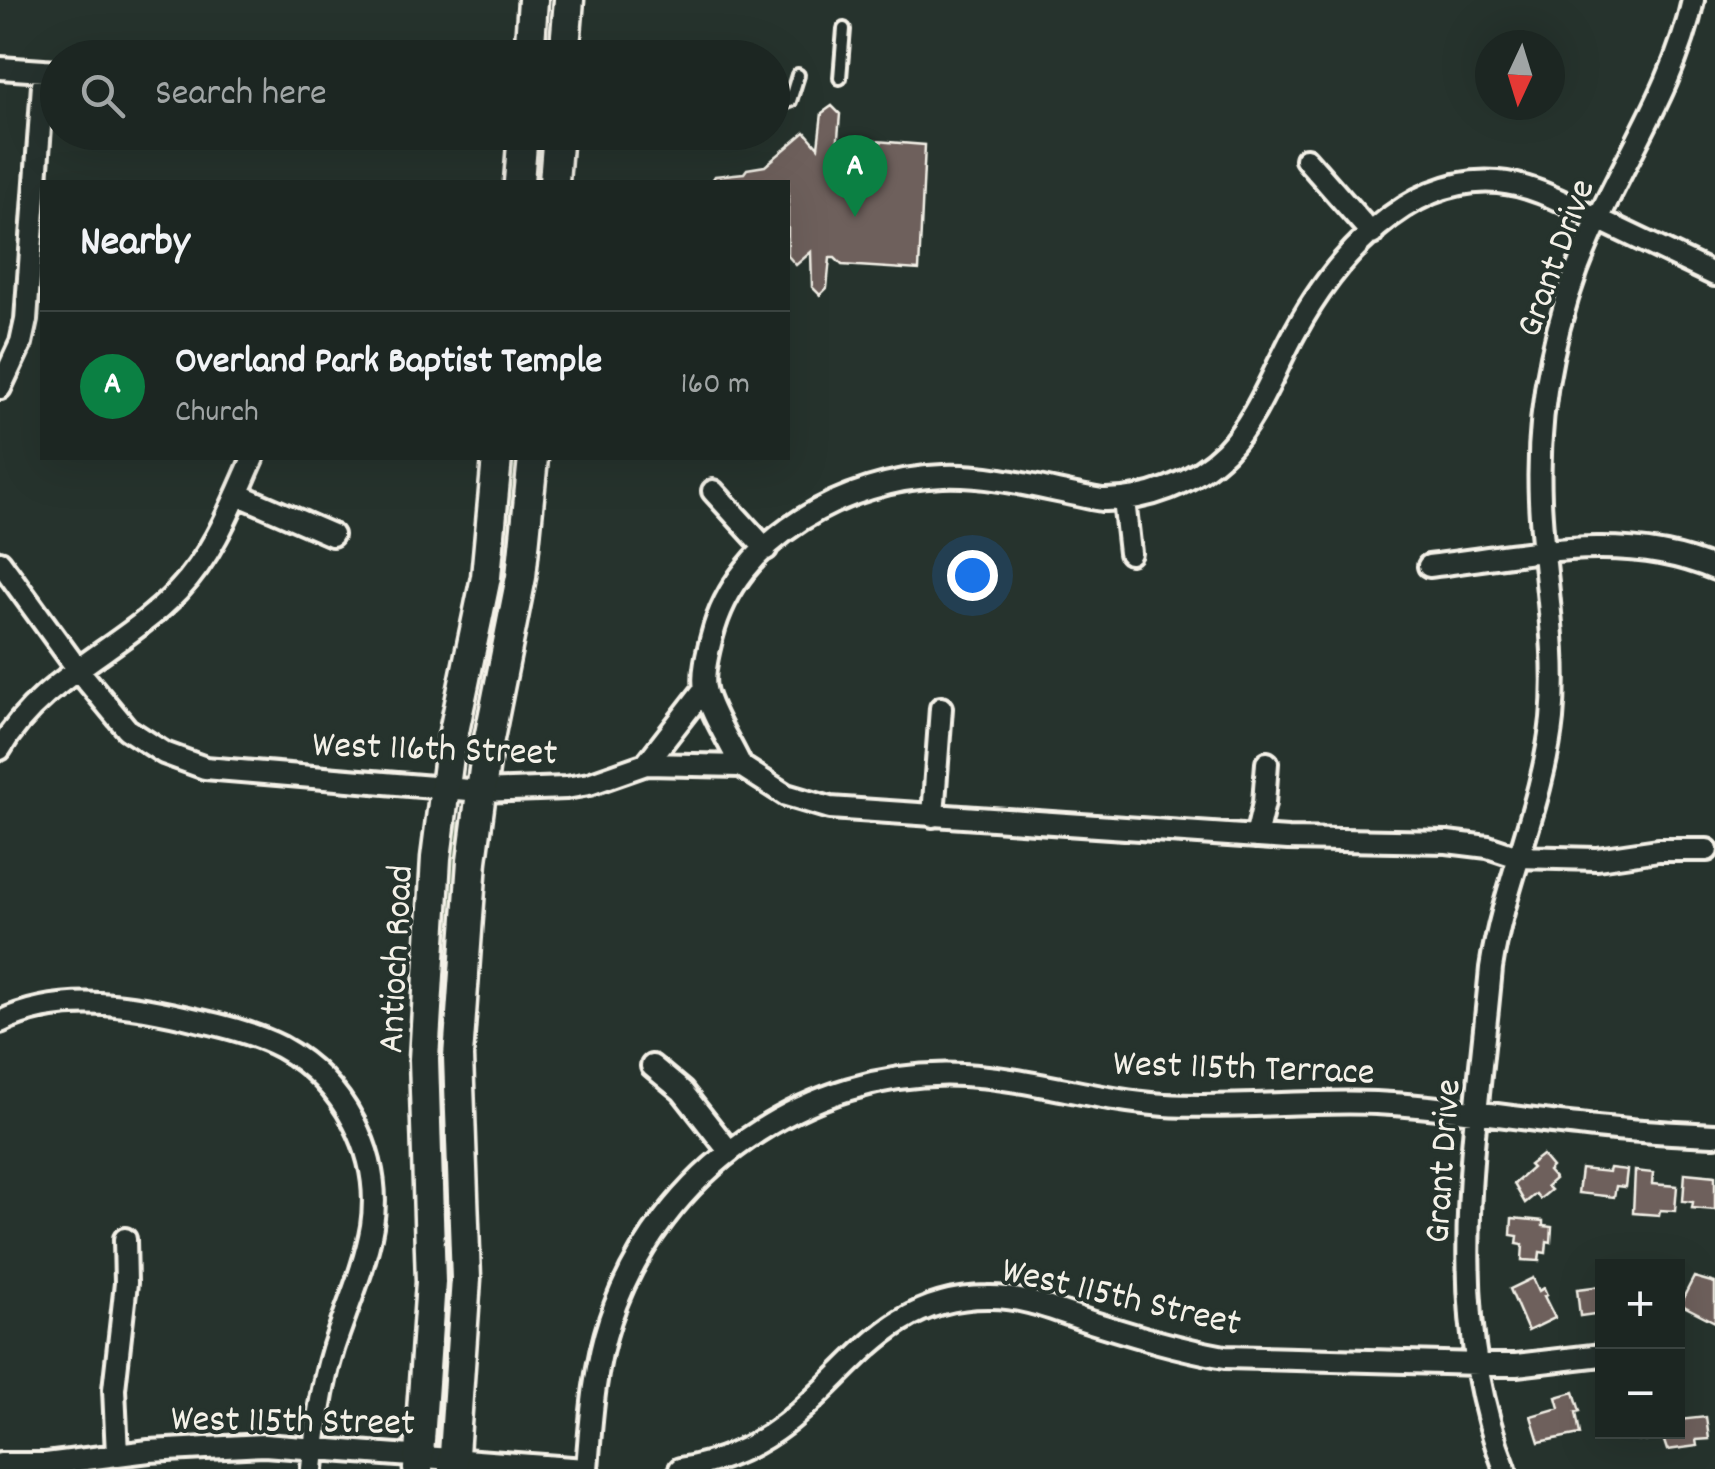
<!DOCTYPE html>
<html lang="en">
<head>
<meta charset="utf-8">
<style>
	:root { --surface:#1c2622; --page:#252e2a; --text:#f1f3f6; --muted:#a0a5a5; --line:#3a4340; --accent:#0b8043 }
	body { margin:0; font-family:Dekko,sans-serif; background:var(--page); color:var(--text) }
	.controls { position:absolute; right:30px; bottom:30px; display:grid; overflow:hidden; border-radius:0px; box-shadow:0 10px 40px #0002 }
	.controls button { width:90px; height:90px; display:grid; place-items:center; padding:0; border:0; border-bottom:2px solid var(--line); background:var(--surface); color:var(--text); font:50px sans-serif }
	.compass { position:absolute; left:1475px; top:30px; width:90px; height:90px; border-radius:50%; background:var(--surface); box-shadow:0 10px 40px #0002; rotate:184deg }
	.you { position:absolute; left:972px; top:575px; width:35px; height:35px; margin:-25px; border:8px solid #fff; border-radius:50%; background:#1a73e8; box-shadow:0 0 0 15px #1a73e833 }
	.badge { display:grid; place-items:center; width:65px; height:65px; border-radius:50%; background:var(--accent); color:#fff; font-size:32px; font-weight:700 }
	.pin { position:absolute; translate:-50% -82px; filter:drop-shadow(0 2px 5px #0008) }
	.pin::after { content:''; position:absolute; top:52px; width:35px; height:30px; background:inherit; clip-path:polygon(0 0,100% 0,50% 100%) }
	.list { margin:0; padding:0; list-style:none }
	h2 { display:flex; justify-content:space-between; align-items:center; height:130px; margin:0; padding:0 40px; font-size:42px }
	h2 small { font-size:32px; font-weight:400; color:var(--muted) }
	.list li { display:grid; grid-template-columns:65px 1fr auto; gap:30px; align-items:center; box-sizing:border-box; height:150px; padding:0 40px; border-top:2px solid var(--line) }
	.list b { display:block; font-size:38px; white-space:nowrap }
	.list p { margin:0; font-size:32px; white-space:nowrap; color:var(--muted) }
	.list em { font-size:32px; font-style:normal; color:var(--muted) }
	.icon { flex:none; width:55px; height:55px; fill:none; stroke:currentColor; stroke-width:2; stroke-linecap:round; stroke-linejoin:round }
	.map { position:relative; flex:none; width:1715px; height:1469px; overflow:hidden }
	.search { position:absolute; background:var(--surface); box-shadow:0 10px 40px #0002; left:40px; top:40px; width:750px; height:110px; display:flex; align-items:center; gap:25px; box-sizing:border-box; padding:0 35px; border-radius:55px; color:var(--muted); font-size:38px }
	.panel { position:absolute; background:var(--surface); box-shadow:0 10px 40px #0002; left:40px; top:180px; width:750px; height:280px; border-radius:0px }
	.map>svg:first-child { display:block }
</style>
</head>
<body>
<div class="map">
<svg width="1715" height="1469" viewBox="0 0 1715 1469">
	<rect width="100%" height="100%" fill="#26332d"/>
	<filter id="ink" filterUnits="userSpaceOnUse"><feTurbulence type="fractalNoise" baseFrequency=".01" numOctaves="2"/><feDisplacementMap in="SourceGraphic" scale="20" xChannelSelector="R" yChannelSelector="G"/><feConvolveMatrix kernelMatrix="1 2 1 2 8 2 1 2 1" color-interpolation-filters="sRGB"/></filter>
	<g filter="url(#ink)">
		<path fill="#566e53" stroke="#a5b09e" stroke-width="2.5" d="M509 458H525L513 582 479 744 474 743V736L501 597Z
			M454 823H459V834L448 981 456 1210 444 1416 450 1250 441 1191 435 1080 447 872Z"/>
		<path fill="#6e615c" stroke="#f4f1e8" stroke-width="2.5" d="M832 106 840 114 837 150 851 139 925 145 919 270 842 265 835 258H830L827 288 820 295 812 287 811 252 796 265 788 256V182H711L715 176 744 173 747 169 765 166 805 132 818 147 822 113Z
			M1542 1155 1552 1167 1548 1171 1555 1179 1547 1186 1551 1190 1540 1199 1536 1194 1525 1203 1514 1184 1532 1168 1529 1165Z
			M1610 1168 1627 1170 1625 1187 1616 1186 1614 1197 1578 1193 1581 1169 1609 1172Z
			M1635 1171 1653 1173 1652 1184 1677 1186 1675 1211 1660 1210 1659 1215 1633 1213Z
			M1685 1173 1715 1176V1210L1692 1208 1693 1202 1683 1201Z
			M1512 1218 1543 1221V1226L1552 1227 1551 1242 1547 1241 1546 1253 1540 1252 1539 1261 1522 1260 1523 1245 1517 1244 1518 1236 1511 1235Z
			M1694 1277 1715 1283V1322L1680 1304Z
			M1533 1278 1539 1291 1544 1288 1547 1295 1544 1296 1555 1318 1528 1331 1510 1289Z
			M1602 1286V1313L1580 1316 1577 1289Z
			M1574 1392 1580 1411 1576 1412 1580 1434 1539 1442 1531 1416 1559 1408 1556 1397Z
			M1706 1417 1709 1439 1696 1440 1697 1446 1667 1450 1661 1432H1678V1420Z
			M1615 1432H1647L1646 1441 1614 1437Z"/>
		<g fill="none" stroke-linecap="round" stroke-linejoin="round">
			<defs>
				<path id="lane" d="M840 78 844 29
					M772 107 790 101 798 75"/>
				<path id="street" d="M0 68 58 72
					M1306 159 1372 234
					M0 388 21 343 26 320 44 71
					M713 491 766 549
					M237 494 332 535
					M1124 500 1130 553
					M0 562 79 671 127 729 164 753 205 768 481 791 566 788 589 784 646 764 741 766 786 795 830 808 1288 839 1447 842 1488 847 1518 857 1597 859 1658 850H1707
					M1429 566C1522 555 1625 530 1715 569
					M0 749C41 678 123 649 178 591 214 553 232 505 253 458
					M646 764 705 688
					M741 766C731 744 710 712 705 689 702 674 708 651 712 636 737 537 847 479 943 476 996 474 1050 491 1102 500 1147 501 1194 483 1226 451 1257 419 1274 370 1295 332 1334 260 1408 174 1498 182 1534 185 1566 204 1598 219 1637 238 1676 256 1715 275
					M933 816 941 708
					M1256 837 1264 803 1267 763
					M0 1022C63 991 136 1005 201 1021 229 1027 256 1034 281 1047 343 1081 383 1154 372 1226 365 1268 346 1309 333 1349 321 1389 316 1428 312 1469
					M652 1066 682 1091 729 1151
					M117 1455 114 1389 126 1283 125 1239
					M0 1464H46L149 1451 264 1445 585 1469
					M587 1469C591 1419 594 1368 610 1320 659 1173 807 1067 963 1075 1031 1078 1097 1101 1165 1105 1235 1109 1306 1100 1376 1103 1444 1106 1512 1118 1579 1125 1624 1131 1670 1133 1715 1135
					M680 1469C718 1463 755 1447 785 1424 853 1371 888 1297 987 1297 1023 1296 1057 1311 1091 1322 1136 1336 1179 1349 1225 1357L1516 1365 1602 1355
					M1505 1469C1442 1309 1476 1134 1491 968 1504 883 1543 805 1552 719 1559 646 1543 573 1540 500 1538 453 1542 404 1552 357 1560 318 1572 279 1588 242 1622 161 1675 87 1693 0"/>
				<path id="secondary" d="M529 58 533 0
					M564 58 569 0
					M519 182 523 132
					M554 182 558 132
					M418 1469 431 1282 424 1059 436 858 449 756 486 577 497 458
					M453 1469 466 1279 458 1057 472 861 486 754 521 577 533 458"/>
			</defs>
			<use href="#lane" stroke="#f4f1e8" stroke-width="18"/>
			<use href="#street" stroke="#f4f1e8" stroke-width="28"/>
			<use href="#secondary" stroke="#f4f1e8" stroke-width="35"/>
			<use href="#lane" stroke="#26332d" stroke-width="10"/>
			<use href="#street" stroke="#26332d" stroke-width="20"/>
			<use href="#secondary" stroke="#26332d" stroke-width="28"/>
		</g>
	</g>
	<g text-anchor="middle" stroke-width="8" stroke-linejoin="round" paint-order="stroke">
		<g font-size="38" fill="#f4f1e8" stroke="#26332d">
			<text transform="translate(1553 257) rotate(-70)" y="13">Grant Drive</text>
			<text transform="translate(435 746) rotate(2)" y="13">West 116th Street</text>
			<text transform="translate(393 959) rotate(-87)" y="13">Antioch Road</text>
			<text transform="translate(1244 1065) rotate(2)" y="13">West 115th Terrace</text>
			<text transform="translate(1440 1161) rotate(-86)" y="13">Grant Drive</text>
			<text transform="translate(1122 1294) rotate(13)" y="13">West 115th Street</text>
			<text transform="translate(293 1418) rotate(1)" y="13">West 115th Street</text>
		</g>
	</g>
</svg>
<div class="controls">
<button>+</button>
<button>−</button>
</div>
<svg class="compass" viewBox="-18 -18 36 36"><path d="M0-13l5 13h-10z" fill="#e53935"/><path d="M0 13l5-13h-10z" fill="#a0a5a5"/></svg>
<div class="you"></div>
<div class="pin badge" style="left:855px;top:217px">A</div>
<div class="search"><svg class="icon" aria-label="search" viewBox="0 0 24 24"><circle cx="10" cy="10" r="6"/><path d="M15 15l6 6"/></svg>Search here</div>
<section class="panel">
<h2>Nearby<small></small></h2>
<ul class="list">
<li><span class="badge">A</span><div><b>Overland Park Baptist Temple</b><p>Church</p></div><em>160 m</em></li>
</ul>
</section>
</div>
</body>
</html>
